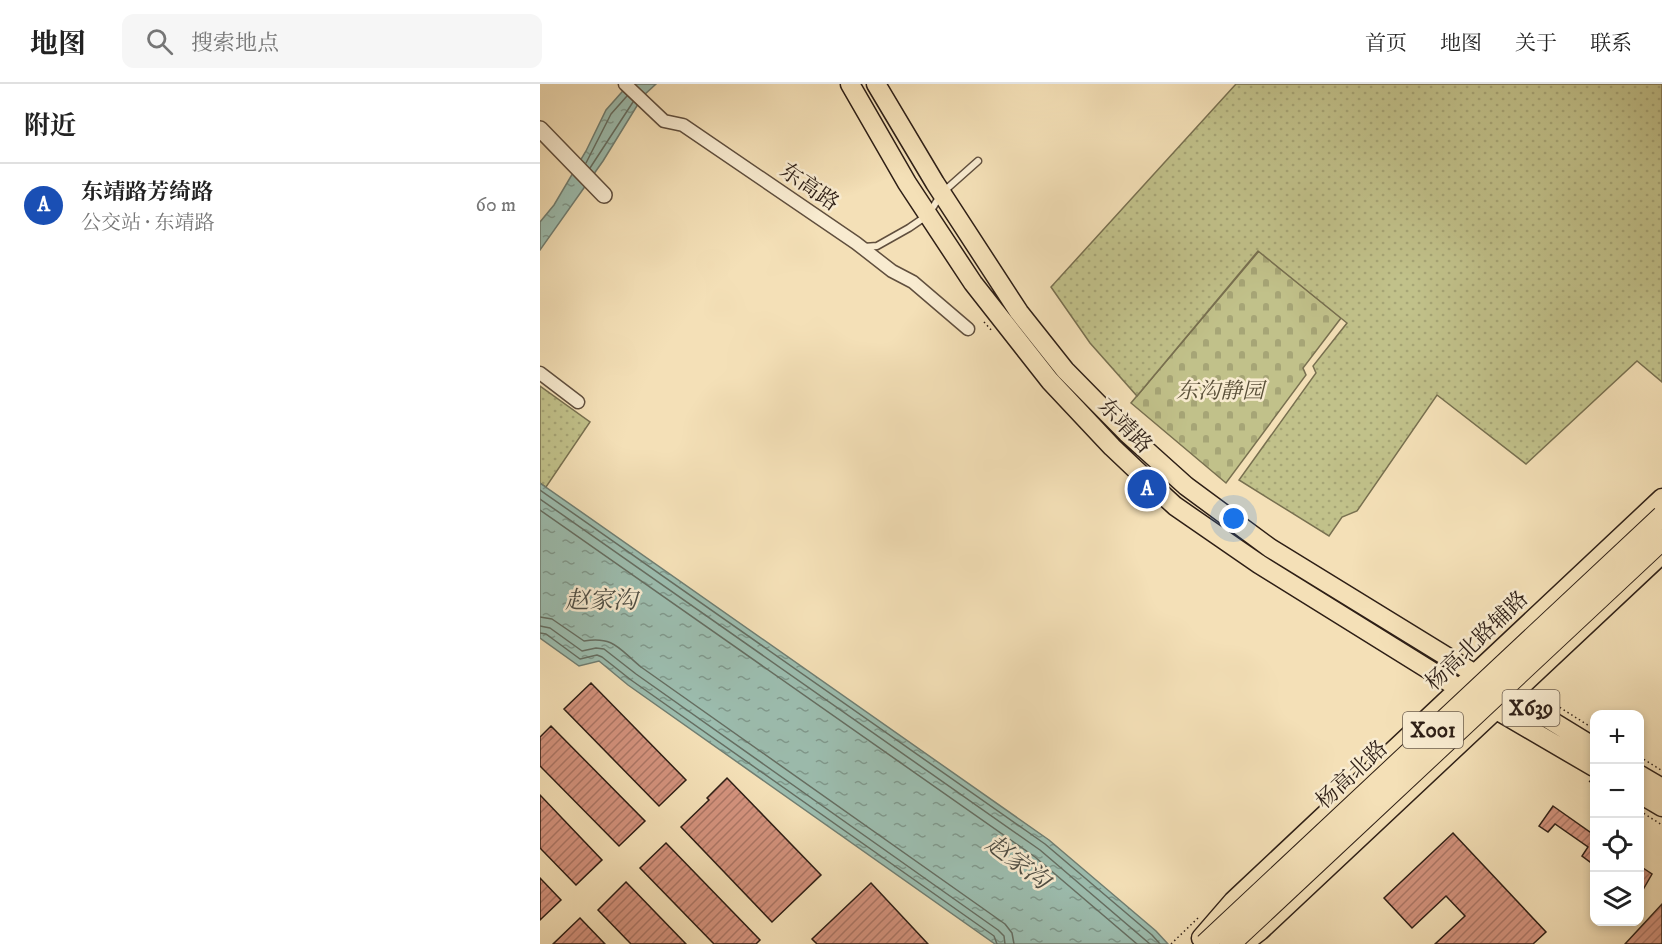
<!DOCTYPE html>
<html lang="zh">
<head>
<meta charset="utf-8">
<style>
	:root { --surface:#fff; --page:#f6f6f6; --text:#222; --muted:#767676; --line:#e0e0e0; --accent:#8f2418 }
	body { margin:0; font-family:"IM FELL DW Pica","Noto Serif SC",serif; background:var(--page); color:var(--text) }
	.controls { position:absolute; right:18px; bottom:18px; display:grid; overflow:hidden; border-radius:12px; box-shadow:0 3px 9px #0003 }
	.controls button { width:54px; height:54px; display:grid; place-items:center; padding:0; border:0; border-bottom:2px solid var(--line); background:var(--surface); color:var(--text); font:30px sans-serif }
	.you { position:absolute; left:694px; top:435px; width:21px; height:21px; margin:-15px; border:4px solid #fff; border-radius:50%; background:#1a73e8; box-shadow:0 0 0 9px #1a73e833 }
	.badge { display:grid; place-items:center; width:39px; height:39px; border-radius:50%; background:var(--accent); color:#fff; font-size:20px; font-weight:700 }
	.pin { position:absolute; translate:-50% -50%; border:3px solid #fff; box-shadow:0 2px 6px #0006 }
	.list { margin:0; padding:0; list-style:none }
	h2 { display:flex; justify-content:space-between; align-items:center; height:78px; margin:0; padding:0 24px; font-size:26px }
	h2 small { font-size:20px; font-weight:400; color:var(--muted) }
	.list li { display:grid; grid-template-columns:39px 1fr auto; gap:18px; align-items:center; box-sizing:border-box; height:84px; padding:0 24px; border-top:2px solid var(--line) }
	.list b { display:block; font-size:22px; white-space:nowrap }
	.list p { margin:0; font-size:20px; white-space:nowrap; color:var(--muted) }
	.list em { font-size:20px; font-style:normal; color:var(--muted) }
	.icon { flex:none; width:33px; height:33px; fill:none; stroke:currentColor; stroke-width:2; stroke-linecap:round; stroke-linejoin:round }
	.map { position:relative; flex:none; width:1122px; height:860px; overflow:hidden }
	header { display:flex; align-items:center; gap:36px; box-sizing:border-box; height:84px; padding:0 30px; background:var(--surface); border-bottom:2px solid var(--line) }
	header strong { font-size:28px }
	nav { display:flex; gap:33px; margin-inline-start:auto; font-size:21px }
	.search { width:420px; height:54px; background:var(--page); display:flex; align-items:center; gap:15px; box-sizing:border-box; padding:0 21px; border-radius:12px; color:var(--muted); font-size:22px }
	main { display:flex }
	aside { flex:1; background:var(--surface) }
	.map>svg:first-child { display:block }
</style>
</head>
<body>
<header>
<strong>地图</strong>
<div class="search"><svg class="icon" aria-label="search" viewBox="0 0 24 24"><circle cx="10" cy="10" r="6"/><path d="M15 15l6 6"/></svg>搜索地点</div>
<nav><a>首页</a><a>地图</a><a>关于</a><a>联系</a></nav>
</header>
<main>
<aside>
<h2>附近<small></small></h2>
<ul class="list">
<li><span class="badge" style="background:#1a4fb4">A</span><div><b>东靖路芳绮路</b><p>公交站 · 东靖路</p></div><em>60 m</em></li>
</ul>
</aside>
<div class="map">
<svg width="1122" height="860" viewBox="0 0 1122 860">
	<defs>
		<pattern id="cemetery-stones" width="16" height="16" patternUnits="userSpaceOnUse" patternTransform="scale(1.5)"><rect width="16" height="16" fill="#c1c18a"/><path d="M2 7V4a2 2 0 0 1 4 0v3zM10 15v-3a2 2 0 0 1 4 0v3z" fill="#a6a576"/></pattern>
		<pattern id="park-dots" width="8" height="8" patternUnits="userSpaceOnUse" patternTransform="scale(1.5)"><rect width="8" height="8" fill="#c1c18a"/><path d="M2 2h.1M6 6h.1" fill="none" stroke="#a6a576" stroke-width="1.8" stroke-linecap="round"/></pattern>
		<pattern id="water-ripples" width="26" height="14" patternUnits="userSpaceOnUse" patternTransform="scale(1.5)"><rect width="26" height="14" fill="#9cbdaf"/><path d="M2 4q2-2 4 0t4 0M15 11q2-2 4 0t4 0" fill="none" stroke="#80998d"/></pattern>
		<pattern id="building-hatch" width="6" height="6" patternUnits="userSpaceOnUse" patternTransform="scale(1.5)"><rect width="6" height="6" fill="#d4937e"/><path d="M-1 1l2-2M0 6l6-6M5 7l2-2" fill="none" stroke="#ac7766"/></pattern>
	</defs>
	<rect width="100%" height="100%" fill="#f4e0b7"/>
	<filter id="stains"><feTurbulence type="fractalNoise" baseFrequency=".00333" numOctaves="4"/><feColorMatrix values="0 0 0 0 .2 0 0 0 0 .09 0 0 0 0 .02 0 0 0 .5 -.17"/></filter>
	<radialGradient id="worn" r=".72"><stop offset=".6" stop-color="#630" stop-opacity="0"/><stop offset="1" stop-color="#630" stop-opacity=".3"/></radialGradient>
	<path fill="url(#cemetery-stones)" stroke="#787050" stroke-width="1.5" d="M719 167 801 234 763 284 766 291 686 399 591 319Z"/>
	<path fill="url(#park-dots)" stroke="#787050" stroke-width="1.5" d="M696 0H1122V298L1097 277 986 380 897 311 817 427 802 433 789 452 699 396 776 289 773 282 807 239 718 167 597 312 550 259 511 203Z
		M0 302 50 338 6 403 0 399Z"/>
	<path fill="url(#water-ripples)" stroke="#707e72" stroke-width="1.5" d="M89 0H116L103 12 63 77 0 166V138L14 121 46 67 66 26Z
		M0 399 509 756 616 847 628 860H455L88 601 59 577 39 582 0 554Z"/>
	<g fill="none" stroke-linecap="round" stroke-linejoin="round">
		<path stroke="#656e62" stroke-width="1.5" d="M46 79 71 30 87 12
			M50 84 93 18
			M0 406 505 760 612 851 620 860
			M0 415 500 766 610 860
			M0 426 495 773 597 860
			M0 533 12 535 44 557C74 552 79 565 101 583L465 840 472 849 474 860
			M0 542 10 544 42 567 56 564 64 565 96 590 458 846 464 852 465 860
			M0 549 6 550 40 575 57 571 62 573 91 596 454 852 457 860"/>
	</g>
	<path fill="url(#building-hatch)" stroke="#2e1f16" stroke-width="1.5" d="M51 599 146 696 119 722 24 625Z
		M11 642 105 737 79 762 0 682V653Z
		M187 694 281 791 232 838 141 743 169 716 167 714Z
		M0 711 62 776 36 801 0 764Z
		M1013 722 1054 751V781L1042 772 1048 763 1015 740 1008 748 999 742Z
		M913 749 1006 848 993 860H895L925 832 906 812 872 844 844 814Z
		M126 759 220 856 216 860H174L100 784Z
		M1100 782 1112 790 1100 811Z
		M0 794 21 816 0 836Z
		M86 798 146 860H91L58 826Z
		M331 799 388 860H277L272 855Z
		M1122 820V860H1085Z
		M40 834 65 860H13Z"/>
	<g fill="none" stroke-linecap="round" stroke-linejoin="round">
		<defs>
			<path id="service" d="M324 163 337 162 369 144 388 131 402 109 438 77"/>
			<path id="minor" d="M85 0 124 37 143 41 316 159 352 187 373 198 428 245
				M0 289 38 318"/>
			<path id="tertiary" d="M0 45 64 111"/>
			<path id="primary" d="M310 0 367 99 433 199 510 297 572 363 610 399 635 422 719 480 912 600 1054 683
				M336 0 395 99 479 228 525 286 587 349 646 402 730 464 1054 663
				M1100 691 1122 704
				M1100 710 1122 723
				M661 854 693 817 1122 414
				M703 860 720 847 1122 470"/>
		</defs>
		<use href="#service" stroke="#604f3e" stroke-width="9"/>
		<use href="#minor" stroke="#604f3e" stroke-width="15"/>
		<use href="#tertiary" stroke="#604f3e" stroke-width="18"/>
		<use href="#primary" stroke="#2e1f16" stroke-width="21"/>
		<path stroke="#2e1f16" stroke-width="1.5" stroke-dasharray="1.5 3" stroke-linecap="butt" d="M444 238 453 248
			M997 609 1054 645
			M1100 673 1121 686
			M1049 697 1054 700
			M1100 727 1122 741
			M631 860 659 833"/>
		<use href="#service" stroke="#f8ebd0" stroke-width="6"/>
		<use href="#minor" stroke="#f8ebd0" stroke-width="12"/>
		<use href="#tertiary" stroke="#f8ebd0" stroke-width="15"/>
		<use href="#primary" stroke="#f4e0b7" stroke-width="18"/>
		<defs>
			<path id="trunk-bridge" d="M665 860 1122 432
				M690 860 1122 456"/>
		</defs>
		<use href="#trunk-bridge" stroke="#2e1f16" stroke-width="22" stroke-linecap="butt"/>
		<use href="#trunk-bridge" stroke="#f4e0b7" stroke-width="20"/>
	</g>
	<g text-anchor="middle" stroke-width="5" stroke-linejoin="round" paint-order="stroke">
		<g fill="#f8ebd0" stroke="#6b5c4e" stroke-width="1.5">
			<rect x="962.5" y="606" width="57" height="36" rx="4.5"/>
			<rect x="863" y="628" width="60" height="36" rx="4.5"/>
		</g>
		<g font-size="21" font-weight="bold" fill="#2e1f16">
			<text x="991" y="631">X639</text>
			<text x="893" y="653">X001</text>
		</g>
		<g font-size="22" fill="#2e1f16" stroke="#f8ebd0">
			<text transform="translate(270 102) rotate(35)" y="8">东高路</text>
			<text transform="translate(586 341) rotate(46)" y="8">东靖路</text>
			<text transform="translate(936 556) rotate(-44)" y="8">杨高北路辅路</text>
			<text transform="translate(811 690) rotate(-43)" y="8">杨高北路</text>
		</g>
		<g font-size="22" font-style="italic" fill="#5a5039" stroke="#f8ebd0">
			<text x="680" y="314">东沟静园</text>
		</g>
		<g font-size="24" font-style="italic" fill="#4f4e44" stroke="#f8ebd0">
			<text x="61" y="524">赵家沟</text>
			<text transform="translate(478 778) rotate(37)" y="8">赵家沟</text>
		</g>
	</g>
	<rect width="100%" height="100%" filter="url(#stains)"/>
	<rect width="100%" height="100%" fill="url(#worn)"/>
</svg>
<div class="controls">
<button>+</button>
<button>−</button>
<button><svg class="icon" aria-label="locate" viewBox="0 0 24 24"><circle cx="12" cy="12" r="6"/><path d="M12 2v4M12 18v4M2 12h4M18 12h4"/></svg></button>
<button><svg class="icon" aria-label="layers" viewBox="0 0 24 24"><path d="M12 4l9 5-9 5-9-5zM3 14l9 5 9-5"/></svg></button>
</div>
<div class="you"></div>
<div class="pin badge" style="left:607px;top:405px;background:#1a4fb4">A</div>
</div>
</main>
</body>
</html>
